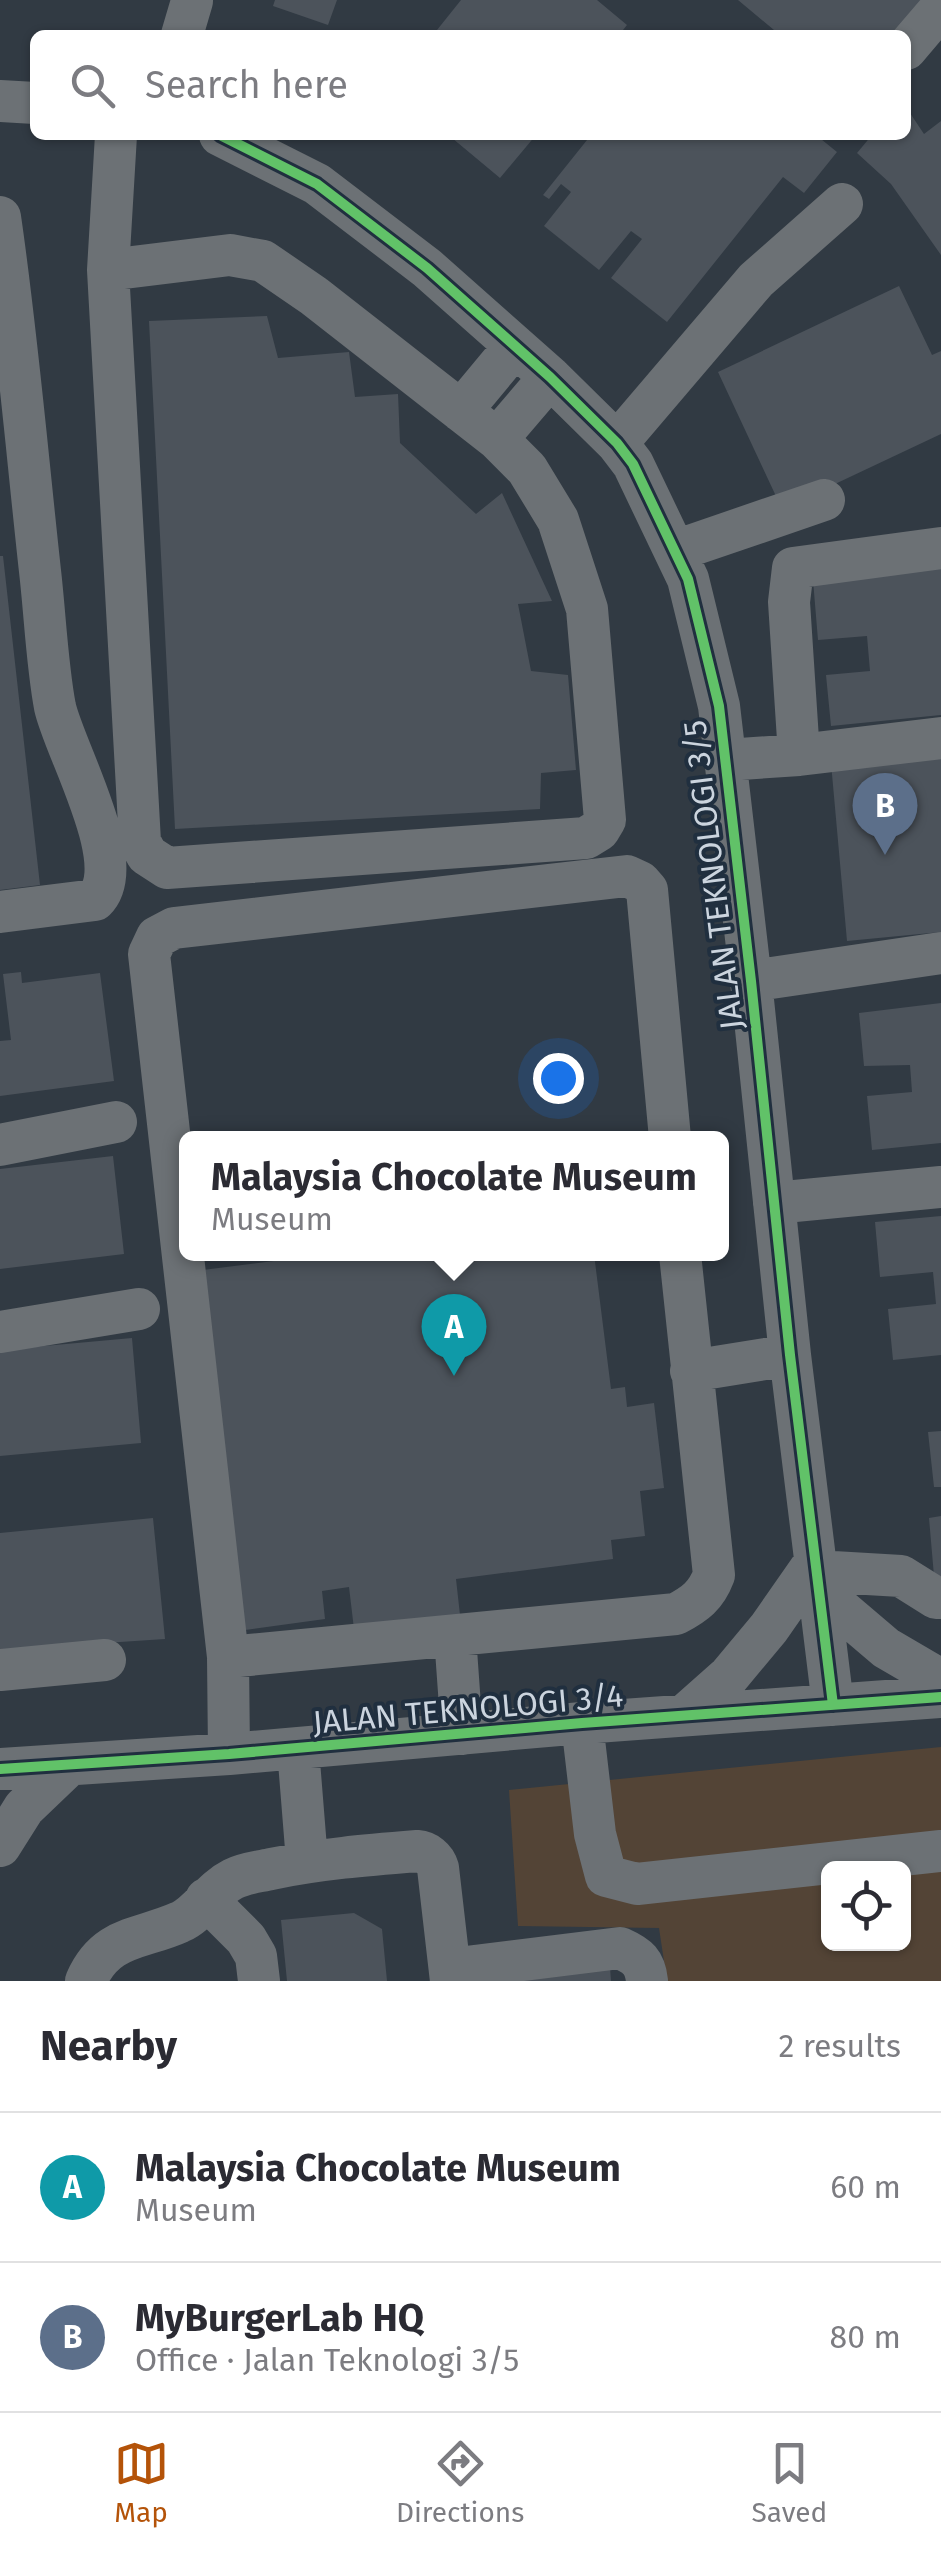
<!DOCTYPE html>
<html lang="en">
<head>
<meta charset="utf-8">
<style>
	:root { --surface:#fff; --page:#f2f2f3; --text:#2b2b33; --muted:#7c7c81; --line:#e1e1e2; --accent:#b45309 }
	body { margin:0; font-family:"Fira Sans",sans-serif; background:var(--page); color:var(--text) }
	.controls { position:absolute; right:30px; bottom:30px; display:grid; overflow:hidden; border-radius:15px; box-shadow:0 2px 8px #0004 }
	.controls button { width:90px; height:90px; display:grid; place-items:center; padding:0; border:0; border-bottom:2px solid var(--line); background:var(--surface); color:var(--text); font:50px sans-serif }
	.you { position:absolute; left:558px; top:1078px; width:35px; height:35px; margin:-25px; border:8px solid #fff; border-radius:50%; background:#1a73e8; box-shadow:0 0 0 15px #1a73e833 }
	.badge { display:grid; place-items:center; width:65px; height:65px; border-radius:50%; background:var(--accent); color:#fff; font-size:32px; font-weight:700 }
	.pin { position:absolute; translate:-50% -82px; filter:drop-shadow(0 2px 5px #0008) }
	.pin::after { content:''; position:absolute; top:52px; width:35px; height:30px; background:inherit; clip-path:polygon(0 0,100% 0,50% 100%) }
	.popup { position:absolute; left:179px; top:1131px; width:550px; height:130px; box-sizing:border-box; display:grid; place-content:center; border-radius:15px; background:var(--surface); filter:drop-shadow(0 2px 8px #0005); font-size:32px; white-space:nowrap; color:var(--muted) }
	.popup b { font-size:38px; color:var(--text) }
	.popup::after { content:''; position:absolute; left:50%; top:100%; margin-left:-20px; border:20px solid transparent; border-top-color:var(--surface) }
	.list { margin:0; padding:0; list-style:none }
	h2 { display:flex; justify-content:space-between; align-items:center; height:130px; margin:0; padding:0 40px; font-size:42px }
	h2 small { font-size:32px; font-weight:400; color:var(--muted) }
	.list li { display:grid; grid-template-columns:65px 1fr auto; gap:30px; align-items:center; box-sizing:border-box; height:150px; padding:0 40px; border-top:2px solid var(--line) }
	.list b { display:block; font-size:38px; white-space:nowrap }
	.list p { margin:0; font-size:32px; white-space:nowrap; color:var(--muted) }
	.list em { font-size:32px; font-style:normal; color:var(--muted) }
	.icon { flex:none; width:55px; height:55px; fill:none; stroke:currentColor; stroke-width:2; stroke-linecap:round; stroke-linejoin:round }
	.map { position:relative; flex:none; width:941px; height:1981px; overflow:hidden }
	.search { position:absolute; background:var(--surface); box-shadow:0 2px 8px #0004; left:30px; right:30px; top:30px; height:110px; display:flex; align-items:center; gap:25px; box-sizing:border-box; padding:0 35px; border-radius:15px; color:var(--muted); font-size:38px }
	.sheet { height:430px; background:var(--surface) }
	nav { display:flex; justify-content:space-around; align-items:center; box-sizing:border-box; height:140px; border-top:2px solid var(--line); background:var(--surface); font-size:28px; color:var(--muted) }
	nav a { display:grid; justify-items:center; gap:5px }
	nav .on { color:var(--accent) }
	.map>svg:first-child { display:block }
</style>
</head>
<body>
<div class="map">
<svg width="941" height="1981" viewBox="0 0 941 1981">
	<rect width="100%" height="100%" fill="#313a43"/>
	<path fill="#534436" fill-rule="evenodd" d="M941 1747V1981H667L659 1928 518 1926 509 1790ZM828 1868H904V1944H828Z"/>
	<path fill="#4c535b" d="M275 0H337L328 25 273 6Z
		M461 0H597L627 25 619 35H433Z
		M738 0H931L902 35H780Z
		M906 107 924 134 941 121V255L891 184 857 153 872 135H906Z
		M455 135H536L500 178 452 138Z
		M591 135H816L837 152 804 193 783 177 667 322 611 278 642 239 631 231 599 270 544 226 571 192 561 184 549 199 543 195Z
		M899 286 932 355 941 351V434L782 509 718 372Z
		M267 316 278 358 349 352 355 397 398 394 400 443 476 514 502 493 552 601 518 604 531 671 568 675 576 770 541 773 540 809 175 829 149 321Z
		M0 556H3L40 885 0 890Z
		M941 567V715L831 726 826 675 870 671 867 636 818 640 813 580Z
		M941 753V932L847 941 831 763Z
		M21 972 22 983 100 973 114 1081 0 1096V1041L11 1040 3 974Z
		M941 1003V1143L872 1150 867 1096 912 1092 910 1065 864 1066 859 1013Z
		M113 1156 124 1254 0 1269V1169Z
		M941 1216V1355L893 1360 888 1309 936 1304 933 1272 880 1277 875 1222Z
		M329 1254H594L611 1389 625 1387 627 1407 654 1403 664 1488 640 1491 645 1536 611 1540 613 1559 456 1579 460 1615 354 1629 349 1587 322 1591 325 1619 238 1631 195 1271Z
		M132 1338 141 1443 0 1456V1350Z
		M941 1431V1487H934L928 1432Z
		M941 1516V1576H934L929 1518Z
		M153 1518 165 1639 0 1650V1533Z
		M354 1913 382 1929 387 1981H287L281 1920Z
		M610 1967 611 1981H517Z"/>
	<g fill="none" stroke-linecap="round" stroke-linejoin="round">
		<path stroke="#6c7175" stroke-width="42" d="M182 35 192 1
			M906 49 941 8
			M0 101 35 103
			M220 135 317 184 427 268 550 377 617 443 633 464 688 579 719 706 751 981 790 1355 833 1705
			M0 217C17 334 27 453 40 571 45 614 47 665 55 707 64 749 131 865 95 900L0 912
			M230 255 263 261 314 296 497 439 527 469 558 520 587 609 605 820 599 830 586 838 167 868 147 855 140 842 108 270Z
			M108 270 116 135
			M461 411 515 346
			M497 439 550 377
			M617 443 756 280 842 204
			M941 548 793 568 789 602 799 755 941 738
			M675 551 824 500
			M726 760 799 755
			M751 981 941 953
			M0 1145 116 1122
			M774 1203 941 1187
			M0 1332 139 1309
			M691 1371 790 1355
			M816 1571 901 1576 936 1598H941
			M819 1591 886 1648 941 1680
			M455 1636 462 1734
			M228 1657 676 1614C695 1604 706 1596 714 1575L680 1254
			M0 1670 105 1660
			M685 1715 729 1676 769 1628 815 1562
			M582 1723 595 1834 606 1876 637 1884 941 1851
			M298 1749 307 1861
			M229 1754 228 1657 149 954 157 937 174 928 627 876 640 882 647 890 670 1138
			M0 1769 229 1754 582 1723 941 1697
			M0 1846 24 1808 69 1765
			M206 1899 246 1939 256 1956 259 1981
			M450 1969 620 1948C638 1956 645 1962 647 1981
			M86 1981C106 1935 140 1940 180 1922 199 1914 211 1890 233 1879 245 1873 258 1872 271 1869 319 1859 368 1855 417 1851 427 1852 435 1858 438 1868L451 1981"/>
		<defs>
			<path id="cycleway" d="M220 135 317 184 427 268 550 377 617 443 633 464 688 579 719 706 751 981 790 1355 833 1705
				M0 1769 229 1754 582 1723 941 1697"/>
		</defs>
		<use href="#cycleway" stroke="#202f3f" stroke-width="16"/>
		<use href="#cycleway" stroke="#61c268" stroke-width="10"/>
	</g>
	<g text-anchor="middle" stroke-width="8" stroke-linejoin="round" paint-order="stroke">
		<g font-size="32" fill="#cbd4de" stroke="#202f3f">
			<text transform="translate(713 875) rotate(-97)" y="11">JALAN TEKNOLOGI 3/5</text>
			<text transform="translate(468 1709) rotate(-5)" y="11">JALAN TEKNOLOGI 3/4</text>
		</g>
	</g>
</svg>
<div class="controls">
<button><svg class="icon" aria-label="locate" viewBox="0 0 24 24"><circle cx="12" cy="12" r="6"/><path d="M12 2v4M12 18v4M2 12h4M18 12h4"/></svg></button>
</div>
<div class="you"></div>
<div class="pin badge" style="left:454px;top:1376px;background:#0f9aa8">A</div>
<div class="popup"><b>Malaysia Chocolate Museum</b>Museum</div>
<div class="pin badge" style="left:885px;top:855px;background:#5c6f8a">B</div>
<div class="search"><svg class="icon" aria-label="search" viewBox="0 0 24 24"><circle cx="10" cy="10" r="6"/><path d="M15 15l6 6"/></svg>Search here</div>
</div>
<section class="sheet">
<h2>Nearby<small>2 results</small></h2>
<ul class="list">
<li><span class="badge" style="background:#0f9aa8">A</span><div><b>Malaysia Chocolate Museum</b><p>Museum</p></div><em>60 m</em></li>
<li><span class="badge" style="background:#5c6f8a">B</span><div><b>MyBurgerLab HQ</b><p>Office · Jalan Teknologi 3/5</p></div><em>80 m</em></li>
</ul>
</section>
<nav>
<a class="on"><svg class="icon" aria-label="map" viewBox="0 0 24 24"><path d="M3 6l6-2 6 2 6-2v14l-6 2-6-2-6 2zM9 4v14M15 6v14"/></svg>Map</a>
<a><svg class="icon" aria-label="directions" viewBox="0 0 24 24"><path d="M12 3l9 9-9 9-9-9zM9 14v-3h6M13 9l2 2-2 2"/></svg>Directions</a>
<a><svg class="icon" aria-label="saved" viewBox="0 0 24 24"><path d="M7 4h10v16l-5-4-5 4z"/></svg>Saved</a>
</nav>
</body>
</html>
